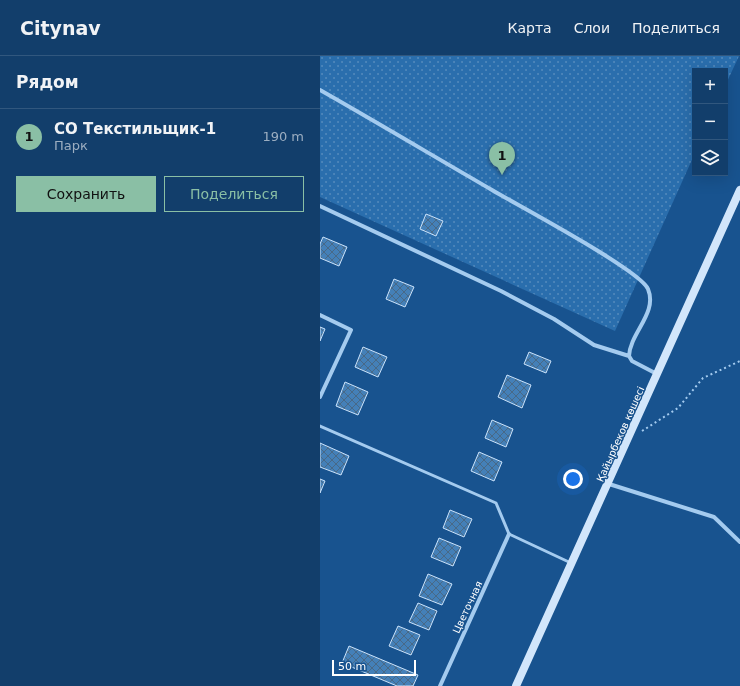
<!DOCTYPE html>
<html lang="ru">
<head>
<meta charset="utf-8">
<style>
	:root { --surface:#123e6b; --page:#1f4973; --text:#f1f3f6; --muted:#9caec1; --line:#31577e; --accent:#8abfa5 }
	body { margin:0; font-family:"DejaVu Sans",sans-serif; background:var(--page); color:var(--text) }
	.controls { position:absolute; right:12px; top:12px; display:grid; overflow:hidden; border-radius:0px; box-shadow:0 4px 16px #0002 }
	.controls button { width:36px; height:36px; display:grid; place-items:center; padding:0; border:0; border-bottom:1px solid var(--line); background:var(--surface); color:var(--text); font:20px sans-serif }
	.scale { position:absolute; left:12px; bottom:10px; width:84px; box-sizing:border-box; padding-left:4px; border:2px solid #fff; border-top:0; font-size:11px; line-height:14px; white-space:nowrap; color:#fff; -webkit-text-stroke:3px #18538f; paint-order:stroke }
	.you { position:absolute; left:253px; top:423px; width:14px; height:14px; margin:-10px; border:3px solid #fff; border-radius:50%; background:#1a73e8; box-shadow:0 0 0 6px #1a73e833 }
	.badge { display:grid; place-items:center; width:26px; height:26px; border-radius:50%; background:var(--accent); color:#111; font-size:13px; font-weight:700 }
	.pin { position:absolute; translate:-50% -33px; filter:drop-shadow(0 1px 2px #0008) }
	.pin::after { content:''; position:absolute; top:21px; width:14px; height:12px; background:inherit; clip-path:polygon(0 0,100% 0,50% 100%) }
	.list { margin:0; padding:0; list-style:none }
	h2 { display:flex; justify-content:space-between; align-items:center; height:52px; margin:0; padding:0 16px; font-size:17px }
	h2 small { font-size:13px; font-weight:400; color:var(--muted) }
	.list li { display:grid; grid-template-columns:26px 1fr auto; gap:12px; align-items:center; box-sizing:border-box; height:56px; padding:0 16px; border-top:1px solid var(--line) }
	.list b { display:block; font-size:15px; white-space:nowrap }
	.list p { margin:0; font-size:13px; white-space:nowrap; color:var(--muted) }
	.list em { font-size:13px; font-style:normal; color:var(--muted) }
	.actions { display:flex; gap:8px; padding:12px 16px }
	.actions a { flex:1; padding:9px 0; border:1px solid var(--accent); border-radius:0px; text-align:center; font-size:14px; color:var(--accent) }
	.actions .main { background:var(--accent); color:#111 }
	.icon { flex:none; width:22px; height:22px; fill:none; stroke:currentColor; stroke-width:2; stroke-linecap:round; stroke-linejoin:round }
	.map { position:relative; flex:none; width:420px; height:630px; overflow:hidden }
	header { display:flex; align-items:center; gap:24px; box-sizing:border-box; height:56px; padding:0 20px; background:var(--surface); border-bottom:1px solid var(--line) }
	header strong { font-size:19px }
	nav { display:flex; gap:22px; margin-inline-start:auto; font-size:14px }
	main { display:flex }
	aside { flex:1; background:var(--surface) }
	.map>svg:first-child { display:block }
</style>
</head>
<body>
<header>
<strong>Citynav</strong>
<nav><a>Карта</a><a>Слои</a><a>Поделиться</a></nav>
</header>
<main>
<aside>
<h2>Рядом<small></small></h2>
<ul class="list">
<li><span class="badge">1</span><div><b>СО Текстильщик-1</b><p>Парк</p></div><em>190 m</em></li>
</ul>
<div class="actions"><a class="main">Сохранить</a><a>Поделиться</a></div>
</aside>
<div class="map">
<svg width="420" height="630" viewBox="0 0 420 630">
	<defs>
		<pattern id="grass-dots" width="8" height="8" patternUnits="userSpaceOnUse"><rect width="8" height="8" fill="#2a6ead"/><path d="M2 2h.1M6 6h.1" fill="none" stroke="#558bbd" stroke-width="1.8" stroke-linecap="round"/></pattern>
		<pattern id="building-cross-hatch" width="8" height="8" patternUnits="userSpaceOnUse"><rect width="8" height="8" fill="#4480b8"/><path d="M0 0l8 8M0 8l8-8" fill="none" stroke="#486987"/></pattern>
	</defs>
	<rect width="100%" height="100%" fill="#18538f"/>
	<path fill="url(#grass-dots)" d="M0 0H419L405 30V15H375V97L295 275 0 141Z"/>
	<path fill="url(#building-cross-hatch)" stroke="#cbe3fb" d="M106 158 123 165 116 180 100 173Z
		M3 181 27 191 19 210 0 202V188Z
		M74 223 94 231 85 251 66 243Z
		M0 271 5 273 0 285Z
		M43 291 67 301 58 321 35 311Z
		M209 296 231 305 226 317 204 308Z
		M187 319 211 329 202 352 178 341Z
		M25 326 48 336 38 359 16 350Z
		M172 364 193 373 186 391 165 382Z
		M0 387 29 400 21 419 0 411Z
		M159 396 182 406 174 425 151 415Z
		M0 423 5 425 0 437Z
		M130 454 152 463 144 481 123 472Z
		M119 482 141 491 133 510 111 501Z
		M108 518 132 528 122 549 99 540Z
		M98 547 117 555 109 574 89 566Z
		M78 570 100 579 91 599 69 590Z
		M29 590 98 619 93 630H77L22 607Z"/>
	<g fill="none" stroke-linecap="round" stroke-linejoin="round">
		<path stroke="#a4cbef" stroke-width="2" stroke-dasharray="2 3" stroke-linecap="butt" d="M322 375 358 352 383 322 420 305"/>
		<path stroke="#a4cbef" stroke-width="3" d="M0 370 176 447 189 478 251 507"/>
		<path stroke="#a4cbef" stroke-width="4" d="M0 34C58 67 115 101 172 134 197 149 320 214 328 233 338 257 310 277 309 300L312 305 337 318
			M0 150 181 235 234 263 274 289 309 300
			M0 259 31 274 0 341
			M289 428 394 461 420 486
			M120 630 189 478"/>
		<path stroke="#d2e6fb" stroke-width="8" d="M196 630 420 134"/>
	</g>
	<g text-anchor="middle" stroke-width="3" stroke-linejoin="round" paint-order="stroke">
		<g font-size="10" fill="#fff" stroke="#18538f">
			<text transform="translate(300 378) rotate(-66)" y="4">Қайырбеков көшесі</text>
			<text transform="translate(147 551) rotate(-65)" y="4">Цветочная</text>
		</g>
	</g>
</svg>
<div class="controls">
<button>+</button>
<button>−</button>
<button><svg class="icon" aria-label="layers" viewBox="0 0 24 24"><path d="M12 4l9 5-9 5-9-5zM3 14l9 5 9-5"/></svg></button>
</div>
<div class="scale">50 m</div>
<div class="you"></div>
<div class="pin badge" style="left:182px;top:119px">1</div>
</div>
</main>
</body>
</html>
